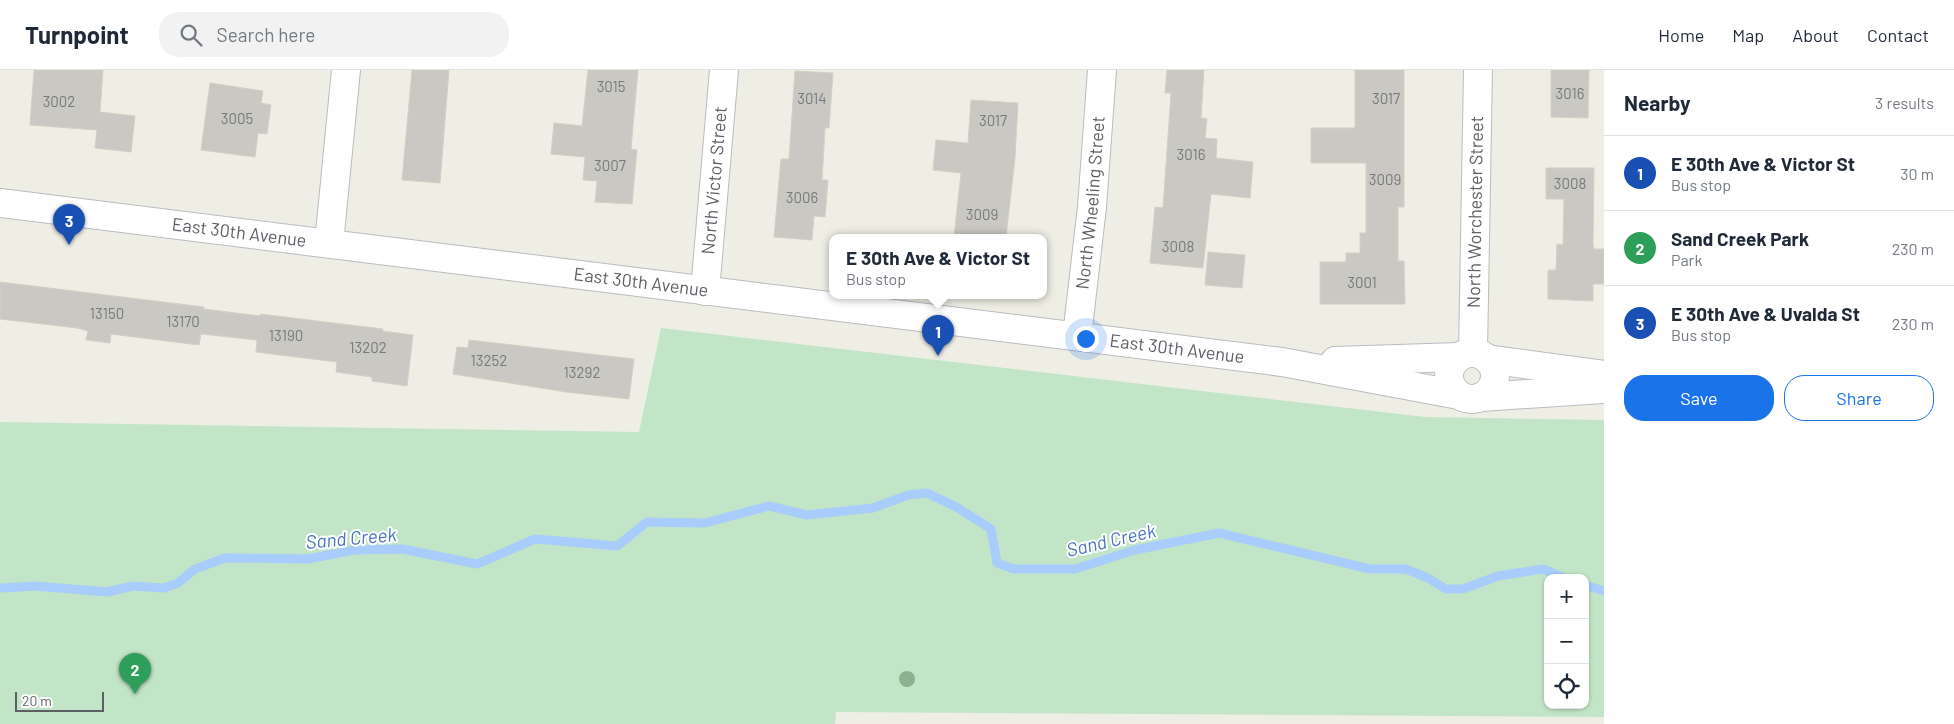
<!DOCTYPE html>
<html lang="en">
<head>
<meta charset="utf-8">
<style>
	:root { --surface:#fff; --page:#f2f2f3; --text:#1f2937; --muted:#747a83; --line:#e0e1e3; --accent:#1a73e8 }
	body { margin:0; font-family:Barlow,sans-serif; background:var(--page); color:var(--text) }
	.controls { position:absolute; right:15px; bottom:15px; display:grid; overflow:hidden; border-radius:10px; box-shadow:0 1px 4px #0004 }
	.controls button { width:45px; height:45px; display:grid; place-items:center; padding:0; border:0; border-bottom:1px solid var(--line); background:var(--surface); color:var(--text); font:25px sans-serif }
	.scale { position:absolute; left:15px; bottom:12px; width:89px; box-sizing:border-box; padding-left:5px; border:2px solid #5d5f65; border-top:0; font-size:14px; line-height:18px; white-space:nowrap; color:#5d5f65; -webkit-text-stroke:4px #fff; paint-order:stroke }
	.you { position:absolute; left:1085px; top:268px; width:18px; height:18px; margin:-12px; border:4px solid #fff; border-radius:50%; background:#1a73e8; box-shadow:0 0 0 8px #1a73e833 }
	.badge { display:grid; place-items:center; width:32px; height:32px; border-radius:50%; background:var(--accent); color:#fff; font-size:16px; font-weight:700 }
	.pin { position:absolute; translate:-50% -41px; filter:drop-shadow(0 1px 2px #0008) }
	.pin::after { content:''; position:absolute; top:26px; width:18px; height:15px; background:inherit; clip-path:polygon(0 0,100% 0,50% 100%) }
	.popup { position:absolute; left:829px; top:164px; width:218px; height:65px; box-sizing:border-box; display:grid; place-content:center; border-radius:10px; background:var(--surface); filter:drop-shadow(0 1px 4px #0005); font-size:16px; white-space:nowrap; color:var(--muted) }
	.popup b { font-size:19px; color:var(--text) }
	.popup::after { content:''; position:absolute; left:50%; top:100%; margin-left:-10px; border:10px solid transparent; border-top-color:var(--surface) }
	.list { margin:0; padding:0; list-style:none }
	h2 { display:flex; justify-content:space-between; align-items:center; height:65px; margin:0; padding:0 20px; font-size:21px }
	h2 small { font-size:16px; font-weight:400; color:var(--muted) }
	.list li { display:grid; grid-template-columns:32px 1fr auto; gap:15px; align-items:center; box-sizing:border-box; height:75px; padding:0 20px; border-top:1px solid var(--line) }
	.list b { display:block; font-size:19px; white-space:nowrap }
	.list p { margin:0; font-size:16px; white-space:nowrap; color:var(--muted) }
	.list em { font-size:16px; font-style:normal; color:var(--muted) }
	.actions { display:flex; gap:10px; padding:15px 20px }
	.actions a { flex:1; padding:11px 0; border:1px solid var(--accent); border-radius:20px; text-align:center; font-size:18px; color:var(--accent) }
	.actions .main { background:var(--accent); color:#fff }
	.icon { flex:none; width:28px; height:28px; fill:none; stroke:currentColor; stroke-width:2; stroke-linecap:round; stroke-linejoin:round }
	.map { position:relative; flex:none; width:1604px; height:654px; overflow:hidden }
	header { display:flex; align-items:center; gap:30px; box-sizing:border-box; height:70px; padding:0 25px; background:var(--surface); border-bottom:1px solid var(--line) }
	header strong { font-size:24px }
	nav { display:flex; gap:28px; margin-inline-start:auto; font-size:18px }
	.search { width:350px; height:45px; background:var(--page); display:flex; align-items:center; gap:12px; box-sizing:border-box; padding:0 18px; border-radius:20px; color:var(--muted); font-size:19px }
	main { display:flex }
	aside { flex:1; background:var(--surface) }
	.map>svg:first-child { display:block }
</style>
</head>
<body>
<header>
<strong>Turnpoint</strong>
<div class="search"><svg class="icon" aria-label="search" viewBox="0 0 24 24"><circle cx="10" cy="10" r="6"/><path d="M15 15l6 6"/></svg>Search here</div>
<nav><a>Home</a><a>Map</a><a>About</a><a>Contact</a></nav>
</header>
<main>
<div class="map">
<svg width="1604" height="654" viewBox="0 0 1604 654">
	<rect width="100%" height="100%" fill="#eeeee5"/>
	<path fill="#c2e5c7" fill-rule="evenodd" d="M661 258 1425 347 1604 350V647L836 642 835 654H0V352L639 362ZM1548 508H1585V635H1548Z"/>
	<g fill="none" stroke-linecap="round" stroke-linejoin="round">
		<path stroke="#a8ccfb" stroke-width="9" d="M1585 515 1604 521
			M0 518 35 516 107 522 133 516 164 518 178 513 195 499 225 488 308 489 354 480 402 479 477 494 535 469 617 476 647 452 705 453 769 436 807 445 873 438 908 425 927 423 958 438 991 459 997 493 1014 499H1075L1135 480 1219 463 1370 499H1406L1428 508 1446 519H1463L1498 506 1543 499 1565 508"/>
	</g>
	<path fill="#cac8c2" stroke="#d3d0c3" d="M34 0H103L100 42 135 46 131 82 95 78 97 60 30 55Z
		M412 0H449L440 113 402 110Z
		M588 0H638L631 79 637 80 632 134 595 132 597 111 583 110 585 87 551 84 554 53 582 56Z
		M1167 0H1204L1201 48 1207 49 1205 68 1217 69 1216 88 1253 92 1250 128 1211 124 1203 198 1150 193 1155 137 1163 138 1171 23H1165Z
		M1355 0H1404V137H1398V191H1404L1405 234H1320V192H1346V183H1360V163H1366V93H1311V58H1355Z
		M1551 0H1589L1588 48 1551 47Z
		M795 1 833 3 829 58H825L822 110H828L825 147 814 146 812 170 774 167 781 89H789Z
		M210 13 263 21 261 33 271 35 267 64 258 63 255 87 201 80Z
		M971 30 1018 33 1015 88 1006 167H954L961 103 933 100 936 70 968 73Z
		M1546 98H1594L1593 175 1594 179H1604V214H1593V231L1548 229V200H1556L1557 174 1563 175 1564 129H1546Z
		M1208 182 1245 185 1242 218 1205 215Z
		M0 212 204 237V239L260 246V244L383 259 382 261 413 265 407 316 372 311V307L336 302 337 292 256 282 257 270 201 264 199 275 111 264 110 273 86 270 88 261 77 258 0 249Z
		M469 270 634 289 629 329 566 322 453 304 457 277 468 278Z"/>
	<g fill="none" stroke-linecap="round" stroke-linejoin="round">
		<defs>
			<g id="minor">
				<path id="s1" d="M0 133 1282 292 1459 325"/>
				<path d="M329 173 346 0"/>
				<path id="s2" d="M705 221 724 0"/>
				<path id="s3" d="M1077 266 1092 137 1102 0"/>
				<path id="s4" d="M1473 283 1478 0"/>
				<circle cx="1472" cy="306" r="23"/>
				<path d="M1487 289 1604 305"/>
				<path d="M1335 291 1459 287"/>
				<path d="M1481 327 1604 319"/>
			</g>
		</defs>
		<use href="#minor" stroke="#babbc0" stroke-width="30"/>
		<use href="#minor" stroke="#fff" stroke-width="28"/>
	</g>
	<circle fill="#8ab28d" cx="907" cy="609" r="8"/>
	<g text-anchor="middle" stroke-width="4" stroke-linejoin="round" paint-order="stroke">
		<g font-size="15" fill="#78797c">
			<text x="611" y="22">3015</text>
			<text x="1570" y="29">3016</text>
			<text x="812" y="34">3014</text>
			<text x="1386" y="34">3017</text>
			<text x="59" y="37">3002</text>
			<text x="237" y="54">3005</text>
			<text x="993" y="56">3017</text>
			<text x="1191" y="90">3016</text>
			<text x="610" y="101">3007</text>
			<text x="1385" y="115">3009</text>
			<text x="1570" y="119">3008</text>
			<text x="802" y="133">3006</text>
			<text x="982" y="150">3009</text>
			<text x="1178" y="182">3008</text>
			<text x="1362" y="218">3001</text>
			<text x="107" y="249">13150</text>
			<text x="183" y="257">13170</text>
			<text x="286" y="271">13190</text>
			<text x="368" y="283">13202</text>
			<text x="489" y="296">13252</text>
			<text x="582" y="308">13292</text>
		</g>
		<g font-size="18" fill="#5d5f65" stroke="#fff">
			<text dy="6" stroke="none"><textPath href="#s2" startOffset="111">North Victor Street</textPath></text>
			<text dy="6" stroke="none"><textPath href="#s3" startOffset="134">North Wheeling Street</textPath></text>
			<text dy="6" stroke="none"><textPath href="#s4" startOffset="141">North Worchester Street</textPath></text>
			<text dy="6" stroke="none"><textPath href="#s1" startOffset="241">East 30th Avenue</textPath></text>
			<text dy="6" stroke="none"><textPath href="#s1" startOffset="646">East 30th Avenue</textPath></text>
			<text dy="6" stroke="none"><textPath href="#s1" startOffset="1186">East 30th Avenue</textPath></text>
		</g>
		<g font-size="19" font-style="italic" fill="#4b74be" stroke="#fff">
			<text transform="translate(351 468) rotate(-5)" y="7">Sand Creek</text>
			<text transform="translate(1111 470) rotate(-13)" y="7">Sand Creek</text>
		</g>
	</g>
</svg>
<div class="controls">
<button>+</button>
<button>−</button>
<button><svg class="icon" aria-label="locate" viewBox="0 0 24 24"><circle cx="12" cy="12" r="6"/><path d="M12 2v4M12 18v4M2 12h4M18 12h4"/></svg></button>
</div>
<div class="scale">20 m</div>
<div class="you"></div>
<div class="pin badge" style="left:938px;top:286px;background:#1a4fb4">1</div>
<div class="popup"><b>E 30th Ave &amp; Victor St</b>Bus stop</div>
<div class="pin badge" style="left:135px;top:624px;background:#2e9e5b">2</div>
<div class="pin badge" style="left:69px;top:175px;background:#1a4fb4">3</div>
</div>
<aside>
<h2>Nearby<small>3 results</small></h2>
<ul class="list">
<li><span class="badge" style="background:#1a4fb4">1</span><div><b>E 30th Ave &amp; Victor St</b><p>Bus stop</p></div><em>30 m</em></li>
<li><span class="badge" style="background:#2e9e5b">2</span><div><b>Sand Creek Park</b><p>Park</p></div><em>230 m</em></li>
<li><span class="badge" style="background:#1a4fb4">3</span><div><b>E 30th Ave &amp; Uvalda St</b><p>Bus stop</p></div><em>230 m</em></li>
</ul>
<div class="actions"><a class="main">Save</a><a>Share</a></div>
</aside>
</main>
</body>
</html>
